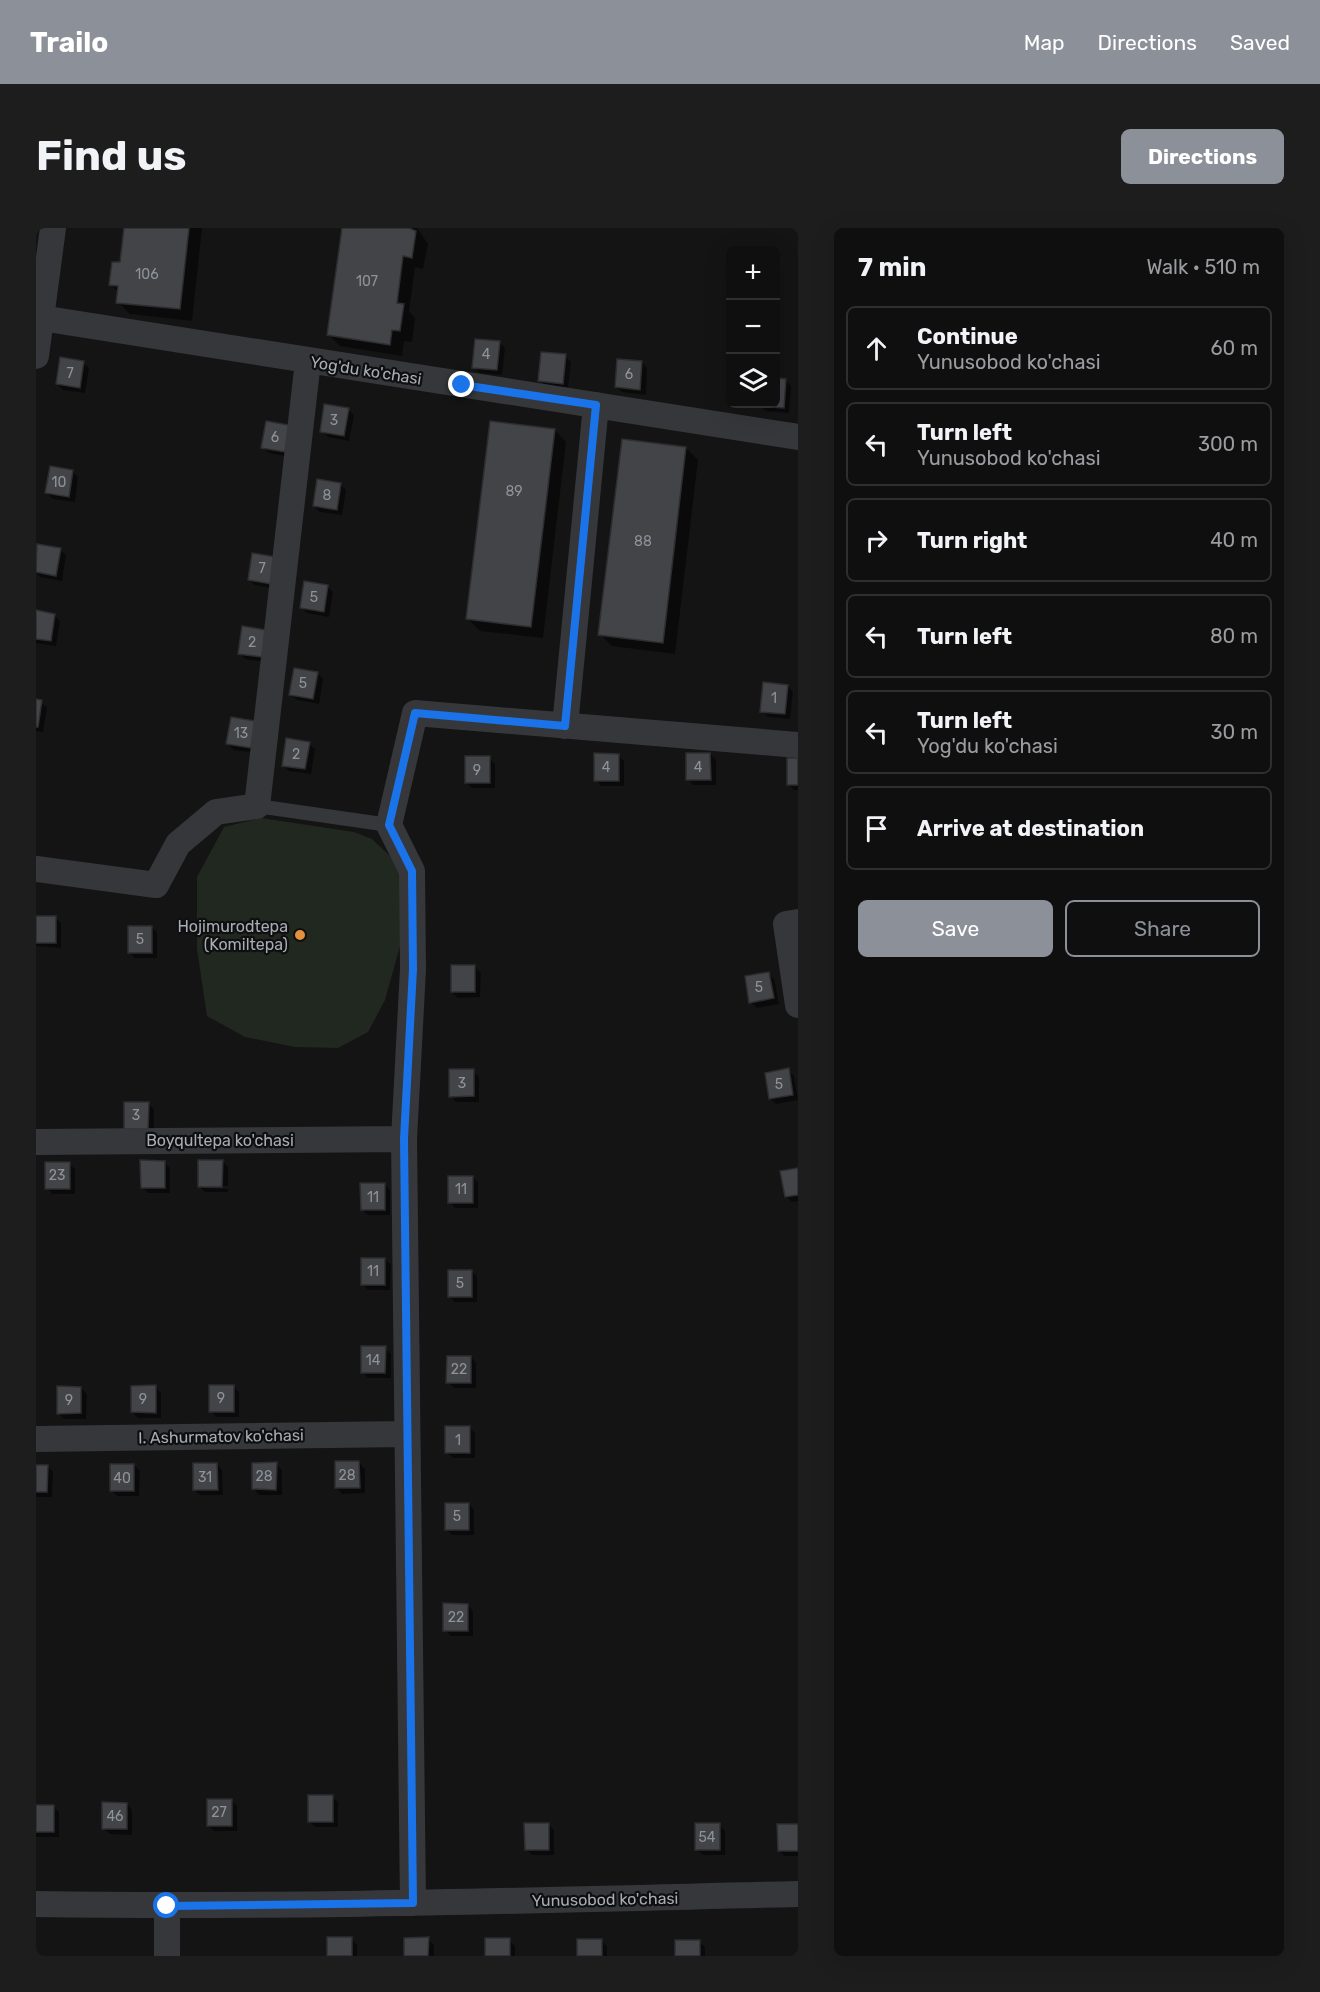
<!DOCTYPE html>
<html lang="en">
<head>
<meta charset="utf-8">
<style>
	:root { --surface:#0f0f10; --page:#1d1d1e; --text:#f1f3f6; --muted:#9b9c9f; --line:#2f2f30; --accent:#8c9099 }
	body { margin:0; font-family:Rubik,sans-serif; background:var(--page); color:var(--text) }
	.controls { position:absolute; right:18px; top:18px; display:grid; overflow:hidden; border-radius:9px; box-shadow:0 6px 24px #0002 }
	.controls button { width:54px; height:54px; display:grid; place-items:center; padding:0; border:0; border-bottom:2px solid var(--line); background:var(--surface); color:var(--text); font:30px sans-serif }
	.stop { position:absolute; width:18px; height:18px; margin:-14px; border:4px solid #1a73e8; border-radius:50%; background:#fff }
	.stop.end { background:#1a73e8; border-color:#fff; box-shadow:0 2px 6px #0008 }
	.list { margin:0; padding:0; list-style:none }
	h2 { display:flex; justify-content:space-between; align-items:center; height:78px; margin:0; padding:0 24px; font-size:26px }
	h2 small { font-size:20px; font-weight:400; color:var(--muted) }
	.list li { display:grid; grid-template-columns:39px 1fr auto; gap:18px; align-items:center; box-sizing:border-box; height:84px; margin:0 12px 12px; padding:0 12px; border:2px solid var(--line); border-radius:9px }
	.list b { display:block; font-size:22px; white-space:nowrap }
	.list p { margin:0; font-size:20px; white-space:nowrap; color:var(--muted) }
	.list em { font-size:20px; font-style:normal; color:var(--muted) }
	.actions { display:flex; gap:12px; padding:18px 24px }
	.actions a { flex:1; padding:14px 0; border:2px solid var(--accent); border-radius:9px; text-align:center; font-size:21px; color:var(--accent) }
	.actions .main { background:var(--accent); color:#fff }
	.icon { flex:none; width:33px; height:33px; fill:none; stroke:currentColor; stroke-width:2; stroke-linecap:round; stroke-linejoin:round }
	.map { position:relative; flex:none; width:762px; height:1728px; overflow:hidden; border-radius:9px }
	header { display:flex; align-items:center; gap:36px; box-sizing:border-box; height:84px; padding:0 30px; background:var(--accent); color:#fff }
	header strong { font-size:28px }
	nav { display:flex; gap:33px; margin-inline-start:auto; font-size:21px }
	.intro { display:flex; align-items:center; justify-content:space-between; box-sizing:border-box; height:144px; padding:0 36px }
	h1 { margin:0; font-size:42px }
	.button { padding:15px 27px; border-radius:9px; background:var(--accent); color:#fff; font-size:21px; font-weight:700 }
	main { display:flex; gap:36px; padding:0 36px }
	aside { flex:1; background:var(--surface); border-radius:9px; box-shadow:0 6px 24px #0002 }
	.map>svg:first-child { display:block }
</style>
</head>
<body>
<header>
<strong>Trailo</strong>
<nav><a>Map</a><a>Directions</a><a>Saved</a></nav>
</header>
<div class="intro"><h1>Find us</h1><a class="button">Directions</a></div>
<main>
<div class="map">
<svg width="762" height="1728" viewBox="0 0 762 1728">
	<rect width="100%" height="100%" fill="#141415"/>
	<path fill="#202820" d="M225 590 318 604 336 611 367 640 371 693 349 772 332 804 302 820 259 819 209 809 171 788 161 721V649L188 599Z"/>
	<path fill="#0007" d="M90 0H166L156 93 94 86 82 74 83 65 75 57 86 36Z
		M307 0H381L392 16 387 41 379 39 373 83 379 90 376 114 368 113 366 128 304 118 292 106Z
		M463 114 469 120 466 147 443 145 438 139Z
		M529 128 535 134 532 161 509 158 504 153Z
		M606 134 611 140 610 167 586 164 580 159Z
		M47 135 53 140 49 165 27 162 21 156Z
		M740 152H750L755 158 753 185 729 183 724 177 740 176Z
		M312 182 318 187 313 213 292 209 286 203Z
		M231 195 255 229 233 225 227 220Z
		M519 202 530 214 507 410 444 403 432 391Z
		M650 220 662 232 639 426 576 418 564 406Z
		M37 244 42 249 39 274 17 271 11 265Z
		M304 256 310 262 306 287 284 284 278 278Z
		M2 318 24 322 30 327 26 353 4 349 0 345Z
		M217 327 241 361 219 357 213 352Z
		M291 358 297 364 293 389 271 385 266 380Z
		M0 384 18 387 24 393 20 418 0 415Z
		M229 404 231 434 209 431 204 425Z
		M281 445 287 451 283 476 261 472 255 467Z
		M752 458 757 464 754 491 732 489 726 483Z
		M0 473 11 479 7 504 0 503Z
		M218 495 220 525 198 522 192 516Z
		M273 516 279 521 275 546 253 543 247 537Z
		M674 526 680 532V557H657L652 551Z
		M582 527 588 533V558H565L560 552Z
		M453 530 459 536V560H436L430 555Z
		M762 532V562H758L752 556Z
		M0 689 19 690 25 695V720L0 718Z
		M116 699 121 705V730H99L93 724Z
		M439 739 445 745 444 769 422 770 416 764Z
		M733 746 738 751 743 776 721 780 715 774Z
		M752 842 758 848 762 872 740 876 734 870Z
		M437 843 443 849V874H420L415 868Z
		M112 875 118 881V906H95Z
		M186 933 192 939V958L167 957V960L192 961V964H169L163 958Z
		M128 934 134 940V965H112L106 959Z
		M33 936 39 941V966H16L11 960Z
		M762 941V973L756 974 750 968Z
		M437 949 442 955V980H419L414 974Z
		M349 957 354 962V987H332L326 982Z
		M349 1031 355 1037 354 1062H332L326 1056Z
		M436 1043 441 1049V1074H419L413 1068Z
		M349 1120 355 1126V1150H332L327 1145Z
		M435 1129 440 1135V1160H418L412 1154Z
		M197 1158 203 1164V1189H180L175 1183Z
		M119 1159 125 1165V1190H102L96 1184Z
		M45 1160 51 1166 50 1191H28L22 1185Z
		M434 1200 439 1205V1230H417L411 1225Z
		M323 1235 329 1241V1265L306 1266 301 1260Z
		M181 1236 186 1242 187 1267H164L158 1262Z
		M240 1236 246 1242V1267H223L218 1261Z
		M98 1237 104 1243 103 1268H81L75 1262Z
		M0 1238H11L17 1244 16 1269H0Z
		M433 1276 438 1282V1307H416L410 1301Z
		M432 1377 437 1383V1408H415L409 1402Z
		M296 1569 302 1574V1599H279L274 1594Z
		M195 1572 201 1578V1603H178L172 1597Z
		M91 1576 96 1582V1607L74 1606 68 1601Z
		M0 1579H17L23 1584V1609H0Z
		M512 1596 518 1602V1627H496L490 1621Z
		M683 1597 689 1603V1627H667L661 1622Z
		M762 1598V1628H749L743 1623Z
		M315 1711 321 1717V1728H293Z
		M392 1711 398 1717V1728H369Z
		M473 1712 479 1718V1728H451Z
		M565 1713 571 1718V1728H543Z
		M663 1714 669 1719V1728H641Z"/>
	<path fill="#434448" stroke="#2e2e31" stroke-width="1.5" d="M88 0H153L144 81 80 75 82 58 73 57 76 34H84Z
		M306 0H373L380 3 376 30 367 28 361 75 368 76 364 103 356 102 354 117 291 107Z
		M439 111 464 113 461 142 436 140Z
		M505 124 530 126 527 156 502 153Z
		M24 129 48 133 44 160 20 156Z
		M581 131 606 133 604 162 579 159Z
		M740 150 750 151 748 180 722 178V176H740Z
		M288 176 313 180 308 208 284 204Z
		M230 193 253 197 249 224 225 220Z
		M454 193 519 201 495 399 430 391Z
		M586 211 650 219 627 415 562 407Z
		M14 238 37 242 33 269 9 265Z
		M281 251 305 255 301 282 277 278Z
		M1 316 25 320 20 348 0 344Z
		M216 325 240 329 235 356 212 352Z
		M268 353 292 357 288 384 264 380Z
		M0 382 19 386 15 413 0 411Z
		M206 398 230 402 226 429 202 426Z
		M258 440 282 444 277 471 253 467Z
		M727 454 752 457 749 486 724 484Z
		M0 471 6 472 2 499H0Z
		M195 489 219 493 215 520 190 516Z
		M250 510 274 514 269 541 246 538Z
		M558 525 583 526V553H558Z
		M650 525H674L675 552H650Z
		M429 528H454V555H429Z
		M751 530H762V557H751Z
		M0 688H20V715H0Z
		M92 698H116V725H92Z
		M415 737H439V764H415Z
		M733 744 738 770 713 775 709 748Z
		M753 840 757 867 733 871 729 845Z
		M413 841H438V868L413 869Z
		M88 874H113L112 901H88Z
		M104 932 129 933V960H105Z
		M162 932H187L186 959H162Z
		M9 934H34V961H9Z
		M762 940V967L749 969 744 943Z
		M412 948H437V975H412Z
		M324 955H349V982H325Z
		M325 1030H349V1057H325Z
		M412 1042H436V1069H412Z
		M325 1118H350L349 1145H325Z
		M411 1128H435V1155H410Z
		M120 1157V1185L95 1184V1158Z
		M173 1157H198V1184H173Z
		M21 1158 45 1159V1185L21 1186Z
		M409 1198H434V1225H409Z
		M299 1233H323L324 1260H299Z
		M241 1234 240 1262 216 1261V1235Z
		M157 1235H181L182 1262H157Z
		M74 1236H98V1263H74Z
		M0 1237H12L11 1264H0Z
		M409 1275H433V1302H409Z
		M407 1375 432 1376V1403H407Z
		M272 1567H297V1594H272Z
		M171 1571H196V1598H171Z
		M66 1574 91 1575V1601H66Z
		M0 1577H18V1604H0Z
		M488 1595H513V1622H489Z
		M659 1595H684V1622H659Z
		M741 1596H762V1623H742Z
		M291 1709H316V1728H291Z
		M393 1709 392 1728H368V1710Z
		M449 1710H474V1728H449Z
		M541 1711H566V1728H541Z
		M639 1712H664V1728H639Z"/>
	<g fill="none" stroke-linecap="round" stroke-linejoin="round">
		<path stroke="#35373a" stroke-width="14" d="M221 578 353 597"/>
		<path stroke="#35373a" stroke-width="26" d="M5 90 762 209
			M0 128 17 0
			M529 498 560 177
			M0 641 120 657 142 616 180 584 221 578 272 133
			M762 694 750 696 762 777
			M0 914 368 911
			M0 1211 370 1206
			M377 1675 368 911 377 741 376 643 353 597 379 485 762 517
			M0 1676C254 1680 508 1672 762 1666
			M131 1678V1728"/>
	</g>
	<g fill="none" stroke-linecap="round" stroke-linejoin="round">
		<path stroke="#1a73e8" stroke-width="8" d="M131 1678 377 1675 368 911 377 741 376 643 353 597 379 485 529 498 560 177 426 157"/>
	</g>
	<circle fill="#e3913e" stroke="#0f0f10" stroke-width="2" cx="264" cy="707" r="6"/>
	<g text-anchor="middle" stroke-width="4.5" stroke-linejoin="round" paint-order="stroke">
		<g font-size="14" fill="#8d939a">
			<text x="111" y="51">106</text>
			<text x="331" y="58">107</text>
			<text x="450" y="131">4</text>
			<text x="34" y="150">7</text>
			<text x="593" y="151">6</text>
			<text x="298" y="197">3</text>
			<text x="239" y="214">6</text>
			<text x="23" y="259">10</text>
			<text x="478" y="268">89</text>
			<text x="291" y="272">8</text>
			<text x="607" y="318">88</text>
			<text x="226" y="345">7</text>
			<text x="278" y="374">5</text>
			<text x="216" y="419">2</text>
			<text x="267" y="460">5</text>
			<text x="738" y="475">1</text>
			<text x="205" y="510">13</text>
			<text x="260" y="531">2</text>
			<text x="570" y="544">4</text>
			<text x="662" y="544">4</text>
			<text x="441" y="547">9</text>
			<text x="104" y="716">5</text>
			<text x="723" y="764">5</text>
			<text x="426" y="860">3</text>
			<text x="743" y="861">5</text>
			<text x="100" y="892">3</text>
			<text x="21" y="952">23</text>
			<text x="425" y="966">11</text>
			<text x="337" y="974">11</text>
			<text x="337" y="1048">11</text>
			<text x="424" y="1060">5</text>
			<text x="337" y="1137">14</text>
			<text x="423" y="1146">22</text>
			<text x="185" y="1175">9</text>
			<text x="107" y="1176">9</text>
			<text x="33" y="1177">9</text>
			<text x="422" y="1217">1</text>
			<text x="311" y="1252">28</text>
			<text x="228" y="1253">28</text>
			<text x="169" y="1254">31</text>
			<text x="86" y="1255">40</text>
			<text x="421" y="1293">5</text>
			<text x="420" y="1394">22</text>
			<text x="183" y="1589">27</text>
			<text x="79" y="1593">46</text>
			<text x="671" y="1614">54</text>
		</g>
		<g font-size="16" fill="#a6adb5" stroke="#0f0f10">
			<text transform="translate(330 142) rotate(9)" y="6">Yog'du ko'chasi</text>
			<text x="184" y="918">Boyqultepa ko'chasi</text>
			<text transform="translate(185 1208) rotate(-1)" y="6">I. Ashurmatov ko'chasi</text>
			<text transform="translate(569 1671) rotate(-1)" y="6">Yunusobod ko'chasi</text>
		</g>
		<g font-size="16" fill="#a6adb5" stroke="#0f0f10" text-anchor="end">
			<text x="252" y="704">Hojimurodtepa<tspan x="252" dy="18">(Komiltepa)</tspan></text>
		</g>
	</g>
</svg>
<div class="controls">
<button>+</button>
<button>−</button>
<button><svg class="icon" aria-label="layers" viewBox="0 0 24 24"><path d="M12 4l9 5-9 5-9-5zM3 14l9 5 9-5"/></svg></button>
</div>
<div class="stop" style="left:131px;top:1678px"></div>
<div class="stop end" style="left:426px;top:157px"></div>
</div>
<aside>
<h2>7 min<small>Walk · 510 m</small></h2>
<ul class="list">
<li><svg class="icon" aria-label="ahead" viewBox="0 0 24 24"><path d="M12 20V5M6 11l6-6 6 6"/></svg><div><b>Continue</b><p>Yunusobod ko'chasi</p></div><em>60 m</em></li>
<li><svg class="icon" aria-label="left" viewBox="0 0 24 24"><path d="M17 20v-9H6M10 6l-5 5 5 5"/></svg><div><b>Turn left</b><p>Yunusobod ko'chasi</p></div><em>300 m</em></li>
<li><svg class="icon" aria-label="right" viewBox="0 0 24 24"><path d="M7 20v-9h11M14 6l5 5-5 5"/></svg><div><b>Turn right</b></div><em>40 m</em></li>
<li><svg class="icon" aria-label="left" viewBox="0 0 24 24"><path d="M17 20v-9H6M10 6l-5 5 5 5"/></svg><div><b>Turn left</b></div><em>80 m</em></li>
<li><svg class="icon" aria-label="left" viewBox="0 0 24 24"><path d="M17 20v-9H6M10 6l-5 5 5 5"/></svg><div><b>Turn left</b><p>Yog'du ko'chasi</p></div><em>30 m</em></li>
<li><svg class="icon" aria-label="arrive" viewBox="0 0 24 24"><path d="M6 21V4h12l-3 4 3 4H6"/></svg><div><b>Arrive at destination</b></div></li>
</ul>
<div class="actions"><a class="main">Save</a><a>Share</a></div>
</aside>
</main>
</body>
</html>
